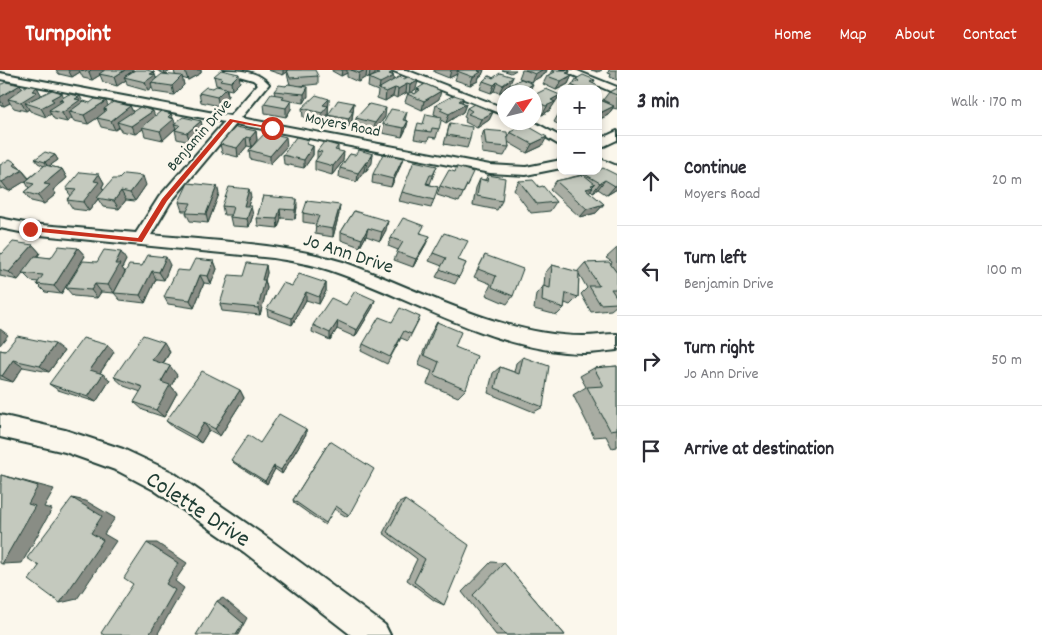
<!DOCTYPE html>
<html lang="en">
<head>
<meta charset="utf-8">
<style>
	:root { --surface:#fff; --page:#f7f7f7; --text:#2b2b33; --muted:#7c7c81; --line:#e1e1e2; --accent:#c8321e }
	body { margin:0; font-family:Dekko,sans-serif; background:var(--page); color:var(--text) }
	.controls { position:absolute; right:15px; top:15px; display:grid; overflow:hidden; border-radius:10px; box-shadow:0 2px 8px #0003 }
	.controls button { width:45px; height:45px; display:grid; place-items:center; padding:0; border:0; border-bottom:1px solid var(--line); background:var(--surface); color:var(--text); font:25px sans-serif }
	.compass { position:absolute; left:497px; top:15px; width:45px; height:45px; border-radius:50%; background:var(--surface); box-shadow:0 2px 8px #0003; rotate:55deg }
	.stop { position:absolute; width:15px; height:15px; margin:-11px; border:4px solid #c8321e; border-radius:50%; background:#fff }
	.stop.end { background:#c8321e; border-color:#fff; box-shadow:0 1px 5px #0008 }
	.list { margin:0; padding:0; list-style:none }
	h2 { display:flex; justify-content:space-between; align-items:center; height:65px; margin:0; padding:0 20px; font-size:21px }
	h2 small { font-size:16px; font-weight:400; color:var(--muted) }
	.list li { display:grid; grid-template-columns:32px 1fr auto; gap:15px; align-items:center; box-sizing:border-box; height:90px; padding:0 20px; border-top:1px solid var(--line) }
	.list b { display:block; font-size:19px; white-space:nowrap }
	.list p { margin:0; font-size:16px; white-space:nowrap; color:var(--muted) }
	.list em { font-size:16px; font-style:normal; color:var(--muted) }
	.icon { flex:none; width:28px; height:28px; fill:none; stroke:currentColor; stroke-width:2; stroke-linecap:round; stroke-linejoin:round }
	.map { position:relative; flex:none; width:617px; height:565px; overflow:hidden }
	header { display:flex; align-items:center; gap:30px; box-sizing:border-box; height:70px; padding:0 25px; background:var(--accent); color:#fff }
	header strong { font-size:24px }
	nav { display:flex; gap:28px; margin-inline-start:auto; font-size:18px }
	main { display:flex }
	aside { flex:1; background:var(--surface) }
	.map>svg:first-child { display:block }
</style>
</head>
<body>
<header>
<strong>Turnpoint</strong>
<nav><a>Home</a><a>Map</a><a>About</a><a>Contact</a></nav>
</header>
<main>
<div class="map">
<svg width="617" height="565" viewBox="0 0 617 565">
	<rect width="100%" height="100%" fill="#fbf7ec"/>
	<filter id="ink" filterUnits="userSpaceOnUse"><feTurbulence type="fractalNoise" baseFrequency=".02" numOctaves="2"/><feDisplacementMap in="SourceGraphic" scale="10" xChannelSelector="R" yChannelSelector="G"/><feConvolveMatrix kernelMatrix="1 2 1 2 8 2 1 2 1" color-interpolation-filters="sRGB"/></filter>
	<g filter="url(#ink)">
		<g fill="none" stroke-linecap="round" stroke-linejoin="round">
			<defs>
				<path id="minor" d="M224 0C240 0 258 1 269 14L241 48 490 95 526 97 561 90V98L526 105 490 103 236 54 170 133 151 165C215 171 281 173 343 192 418 219 502 266 583 266 594 266 606 264 617 264V280C606 281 594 283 583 283 494 282 411 227 329 200 311 194 292 191 273 188L30 164 0 158V148L30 154 136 163 159 127 224 52 0 9V3L230 46 258 14 253 10 225 2Z
					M391 0H406L504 38V45Z
					M561 0H575L617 17V24Z
					M520 52H534L561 67V76Z
					M617 61V70L598 79V70Z
					M598 88 617 96V106L598 98Z
					M0 345 65 360 123 379 172 402 262 464 385 555 390 565H351L244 482 154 420 118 401 65 382 0 367Z"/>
			</defs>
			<use href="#minor" stroke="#1f3d34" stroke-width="4"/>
			<use href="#minor" fill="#fbf7ec" fill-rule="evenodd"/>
		</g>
		<path fill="#a9ada3" stroke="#1f3d34" d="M56 0H104V1L154 2 156 8 178 6 175 5 174 0H201V3L188 10 182 8 184 15 174 25 154 22 152 18 148 21 127 15 126 10 117 16 103 12 100 5 92 10 83 8 80 2 72 7 59 4Z
			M156 0H172L165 4Z
			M268 0H301L318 6V14L300 16 308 26 304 33 291 31V39L286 47 265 43 264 34 275 25 274 21 290 14 288 8 287 2 283 5Z
			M332 0H378L392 5 393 11 399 7 416 19 412 22 415 24 416 23 417 19 439 29 422 40 405 32 408 23H406L397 28 393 26 385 31 377 28 378 21 368 17 369 8 366 7 358 12 347 7V3L341 6 332 1Z
			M434 0H484L482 5 479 7 478 11 470 15 455 10 457 4 449 8 434 2Z
			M502 0H516L511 3Z
			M522 0H547L545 4 531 12 519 8Z
			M552 0 570 1 568 4 572 5 568 14 556 20 543 14 547 6 550 4Z
			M591 0H602L598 2Z
			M609 0H617V10L610 7 611 4 608 3Z
			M214 6 240 12 232 20 227 19 228 26 219 36 201 32 199 23 213 18 221 17V16L216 15Z
			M489 6 510 15 529 22H504V28L501 26 504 20 499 23 494 21 491 23 480 19 483 11Z
			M576 9 595 10 593 14 600 17 598 19H568L571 15 573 14Z
			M0 13 1 14 20 15 22 19 37 17 41 25 64 27 83 32 108 36H130L133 42 155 46 171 44 175 53 201 51 203 60 190 72 177 69 175 60 176 58 163 70 145 66 143 59 135 64 121 61 119 57 115 60 101 57 97 48 88 54 74 51 72 48 67 52 54 49 51 44 46 47 30 41 29 39 26 41 14 38 10 33 4 36 0 35Z
			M617 18V39L613 38 608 45 598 50V29L609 34V33L603 30 609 22Z
			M534 25H560L550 40 542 45 534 42Z
			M463 28 462 32 466 34 463 42 446 53 441 50 436 68 429 67 428 71 414 69 416 60 423 54 438 46 434 44 436 35Z
			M329 29 328 45 321 52 303 47 302 38Z
			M354 33 352 50 348 58 328 54V45Z
			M467 38 493 42 489 50 477 58 465 52 466 48 464 47Z
			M407 42 405 50 408 51 406 59 402 67 382 63 383 54Z
			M559 43H561V56L554 52Z
			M385 47 374 62 355 57 356 48Z
			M450 53 470 69 467 78 444 74Z
			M484 60 508 68 510 62 542 76 527 83 508 72 509 77 504 86 482 83 481 69Z
			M256 61 257 70 253 76H287L270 94 250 89 249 80 252 77 247 76 238 87 222 83 220 74Z
			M309 75 313 76V85L304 98 284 94 283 85Z
			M338 76V81L343 91 332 105 315 100V91L317 90V81Z
			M350 84 372 93 366 101H364L357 112 339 107 340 98Z
			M55 85 58 90 49 96 62 99 67 108 53 120 56 124 44 134 31 131 24 122 29 118 25 111 9 121 3 118 0 119V95L16 93 29 108 44 96 38 93 35 89Z
			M437 96 430 114 427 113V114L438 117 431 138 399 131 402 122Z
			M400 97 391 117 372 113 373 104Z
			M598 99 617 119 607 125 598 119 593 122 591 120 589 122 604 134 596 143 580 147 550 120 556 111 581 105 583 103Z
			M455 102 469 111 459 132 437 125 440 116Z
			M99 104 104 113 102 117 104 120 146 115 135 131 126 130 119 139 103 137 98 129 89 141 73 139 67 130 71 126 66 119Z
			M488 105 502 131 497 140 473 135 476 118 480 109 485 110Z
			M519 111 539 117 556 132 550 141 531 143 514 120Z
			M217 116 219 124 208 153 190 151 186 143 187 141H182L179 132Z
			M263 126 297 137 295 149 281 148 278 158 258 156 257 148Z
			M251 127 248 136 253 145 249 157 232 156 230 147V145H224L222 136Z
			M354 141 386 160 380 171 366 166 360 177 341 170V162Z
			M303 143 339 144 333 167 315 164 316 154 303 152Z
			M422 163 426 174 413 197 394 190 398 180 388 176 391 168Z
			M33 175 40 183 37 187 51 188 78 178 85 186 61 224 45 222 37 214 38 212 31 211 23 203 18 210 0 206V183L2 184Z
			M617 178V226H616L617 228V235L611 240 591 242 581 224 587 218 579 204 578 227 570 235 565 233 564 238 557 245 534 239 536 224 544 216 545 203 552 195 577 202 585 193 611 194 612 192 606 188Z
			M433 183 458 190 466 193 455 214 436 207 442 196 429 191Z
			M485 185 513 226 507 234 486 225 491 214 474 207Z
			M126 190 122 198 125 202 142 196 170 195 164 210 156 209 145 233 120 230 114 223 101 222 97 228 73 226 66 218 97 192Z
			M214 191 217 199 211 214 204 213 194 238 168 234 164 227 189 201Z
			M266 195 267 203 265 210 267 218 260 245 222 241 220 234 243 206Z
			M326 213V221L319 234 306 230 292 255 268 246 267 239 292 216Z
			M346 235 373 237 355 267 337 259 330 270 312 262 313 255Z
			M420 247 408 271 401 268 387 294 361 281 363 274 392 252Z
			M437 252 455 277 466 319 458 327 427 314 432 301 418 295 431 263Z
			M108 275 114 282 100 303 110 310 96 332 58 320 49 314Z
			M0 280 5 281H64L49 302 23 297 13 312 0 309Z
			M170 282 163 294 177 305 171 316 177 323 164 347 143 340 134 332 141 322 124 316 114 307Z
			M523 287 543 337 534 342 488 323 493 303 500 297 514 302 516 293Z
			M617 296V377L612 378 606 366 594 367 573 325 586 317 580 306 594 298Z
			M240 320 244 328 220 366 209 360 201 373 174 358 166 351Z
			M306 359V364L282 404 275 399 267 414 234 393 231 390 260 373Z
			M330 371 349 445 347 447 334 439 325 455 294 433 293 430Z
			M405 430 444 535 435 531 407 510 417 489 383 463 399 433Z
			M491 492 504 493 565 565H496L462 522Z"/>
		<path fill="#898d85" stroke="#1f3d34" d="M68 0H79L80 2 72 7Z
			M91 0H104L105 2 99 4 100 5 92 10 89 2Z
			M125 0H134L124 7 126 10 117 16 114 7Z
			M164 0H172L165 4Z
			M188 0H201V3L188 10 185 1Z
			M283 0H287V2L283 5Z
			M342 0H347V3L341 6Z
			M365 0H367L366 7 358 12 359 3Z
			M370 0H378V3L375 2V5L369 8Z
			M451 0H464L457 1V4L449 8Z
			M479 0H484L482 5 479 7 478 11 470 15 473 7Z
			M540 0H547L545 4 531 12 535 4Z
			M570 1 566 9 572 5 568 14 556 20 566 3Z
			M154 2 158 14 151 13 152 18 148 21 145 12 150 4Z
			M393 2 392 7 394 6 392 14 379 20 380 13 389 4Z
			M239 4 240 12 232 20 231 12Z
			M182 6 184 15 174 25 172 16Z
			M513 7 509 16 505 18 504 20 499 23 503 15Z
			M418 11 416 19 409 24 410 15Z
			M497 12 494 21 491 23 494 15Z
			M407 14 406 23 397 28 398 19Z
			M533 14 529 22H524L526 18Z
			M20 15 26 24 8 29 10 33 4 36 0 30V27Z
			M37 17 42 26 25 33 29 39 26 41 21 32 32 21Z
			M308 17V26L304 33V24Z
			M226 18 228 26 219 36 217 27Z
			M395 18 393 26 385 31 386 22Z
			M441 21 439 29 422 40 424 31Z
			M62 23 66 32 59 30 62 35 49 40 51 44 46 47 41 38 51 29Z
			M560 25 550 40 542 45 551 30Z
			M80 26 84 34 69 42 72 48 67 52 62 43 75 29Z
			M463 28 461 36 466 34 463 42 446 53 449 44 459 31Z
			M329 29 328 45 321 52 323 35Z
			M106 31 110 40 104 39 105 43 88 54 84 45Z
			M291 31V39L286 47V38Z
			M354 33 352 50 348 58 349 41Z
			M130 36 134 44 117 52 119 57 115 60 111 51Z
			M614 36 608 45 598 50V48L602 42Z
			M386 38 385 47 374 62 375 53Z
			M153 41 156 49 142 57 143 59 135 64 131 56Z
			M493 42 489 50 477 58 481 49Z
			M171 44 176 54H174L176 58 163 70 160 61 168 47Z
			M201 51 203 60 190 72 187 63Z
			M408 51 406 59 402 67 404 58Z
			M256 61 257 70 252 77 250 68Z
			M246 67 247 76 238 87 237 78Z
			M286 67 287 76 270 94V86Z
			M547 67 542 76 527 83 532 74Z
			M313 76V85L304 98V90Z
			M344 82 343 91 332 105 333 96Z
			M373 84 372 93 366 101 368 92Z
			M55 85 58 90 48 97 45 92Z
			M403 88 400 97 391 117 393 109Z
			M366 92 364 101 357 112 358 103Z
			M16 93 29 109 9 121 2 112 13 95Z
			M62 99 67 108 53 120 56 124 44 134 38 126 44 114Z
			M99 104 104 113 102 117 104 121 89 141 83 132 94 111Z
			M143 106 146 115 135 131 130 123Z
			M605 110 598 119 593 122 600 113Z
			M595 114 592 117H593L586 126V119L591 115Z
			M617 115V119L607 125 615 116Z
			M217 116 219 124 208 153 206 144Z
			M249 119 251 127 245 144 244 136Z
			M121 121 126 130 119 139 114 131Z
			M297 129V137L295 149V140Z
			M604 134 596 143 580 147 587 139Z
			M340 135 339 144 333 167V159Z
			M251 136 253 145 249 157 247 149Z
			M280 139 281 148 278 158 277 149Z
			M388 151 386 160 380 171 382 162Z
			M368 158 366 166 360 177 362 169Z
			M430 166 426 174 413 197 416 189Z
			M33 175 40 183 18 210 9 202Z
			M78 178 85 186 61 224 54 216Z
			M121 182 126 190 122 198 125 202 114 223 108 215 115 194Z
			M166 187 170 195 164 210 159 202Z
			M214 191 217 199 211 214 208 206Z
			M266 195 267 203 265 210 267 218 260 245 258 238 262 210Z
			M152 201 156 209 145 233 140 225Z
			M200 205 204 213 194 238 190 230Z
			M326 213V221L319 234V227Z
			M95 214 101 222 97 228 91 220Z
			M306 222V230L292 255V248Z
			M375 230 373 237 355 267 357 260Z
			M338 251 337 259 330 270V263Z
			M0 259 8 265 0 275Z
			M164 272 170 282 159 299 152 290Z
			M55 274 64 281 49 302 40 296Z
			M108 275 114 282 98 306 90 300Z
			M13 290 23 297 13 312 2 306Z
			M170 296 177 305 171 316 177 323 164 347 156 340 161 312Z
			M103 304 110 310 96 332 88 327Z
			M240 320 244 328 220 366 215 359Z
			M204 353 209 360 201 373 195 367Z
			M306 359V364L282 404 281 400Z
			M274 396 275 399 267 414 265 411Z
			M1 405 54 419 44 437 52 439 22 493 2 494Z
			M72 428 86 431 115 448 104 464 116 471 77 529 60 533 91 463Z
			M147 473H157L187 493 175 511 184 518 157 565H149L166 514Z
			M223 528 247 548 238 565H236L217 531Z"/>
		<path fill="#c4c9be" stroke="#1f3d34" d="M81 0H91L89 2Z
			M105 0H125L114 7 99 4Z
			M135 0H147L154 2 150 4 155 5 145 12 124 7Z
			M221 0 239 4 231 12 220 10 222 8 214 6Z
			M287 0H315L318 6 290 8Z
			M351 0H365L359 3Z
			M379 0H389L393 2 389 4 394 6 380 13 369 8 379 4 375 2Z
			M459 0H479L478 1 481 2 473 7 457 1Z
			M525 0H542L535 4Z
			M552 0H568L570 1 566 3 572 5 561 11 547 6 555 2Z
			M500 3 513 7 503 15 497 12 494 15 483 11 489 6 493 8Z
			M162 4 182 6 172 16 151 13Z
			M583 5 595 10 590 12 600 17 596 19H580L571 15 579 11 576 9Z
			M399 7 404 9 408 7 418 11 410 15 407 14 398 19 395 18 386 22 378 19Z
			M521 9 533 14 526 18 530 20 526 22H517L505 18Z
			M6 12 20 15 0 27V15Z
			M288 14 308 17 304 24 274 21 279 15 286 16Z
			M425 14 441 21 424 31 407 24 411 22 415 24 420 20 417 19Z
			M27 15 37 17 32 21 37 22 21 32 8 29Z
			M216 16 226 18 217 27 199 23 206 17 213 18Z
			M617 18V25L609 22Z
			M546 19 560 25 551 30 555 32 546 36 535 31 539 29 534 27V25Z
			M52 20 62 23 51 29 54 31 41 38 25 33Z
			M69 24 80 26 75 29 80 30 62 43 49 40 63 31 59 30Z
			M271 24 284 26 282 29 291 31 286 38 264 34Z
			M316 25 329 29 323 35 328 36 322 43 302 38Z
			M454 25 463 28 459 31 466 34 449 44 440 40 443 38 436 35Z
			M95 29 106 31 84 45 69 42 84 31 90 33Z
			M598 29 614 36 602 42 598 41Z
			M338 30 354 33 349 41H353L349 49 328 45Z
			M113 32 130 36 111 51 97 48 107 40 104 39Z
			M369 34 386 38 375 53 356 48Z
			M474 34 493 42 481 49 468 44 472 41 467 38Z
			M140 37 153 41 131 56 117 52Z
			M391 39 407 42 403 50 408 51 404 58 383 54Z
			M161 41 171 44 168 47 174 49 160 61 142 57Z
			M426 44 442 47 439 59 432 58 431 62 416 60 418 53 423 54Z
			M183 47 201 51 187 63 175 60 180 55 174 54Z
			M450 53 472 57 470 69 447 65Z
			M526 55 547 67 532 74 510 62Z
			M236 57 256 61 250 68 246 67 237 78 220 74Z
			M484 60 507 62 509 77 486 75Z
			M266 62 286 67 270 86 249 80Z
			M296 67 309 70 306 74 313 76 304 90 283 85Z
			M324 72 338 76 335 80 344 82 333 96 315 91 322 82 317 81Z
			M359 80 373 84 368 92H366L358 103 340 98 350 84 355 85Z
			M45 82 55 85 45 92 35 89Z
			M383 84 403 88 393 109 373 104Z
			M10 89 16 93 13 95 23 100 2 112 0 111V95Z
			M414 91 437 96 433 105H430L426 114 438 117 434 130 402 122Z
			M45 95 62 99 44 114 50 115 38 126 24 122 34 114 25 112Z
			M457 97 473 102 463 123 440 116 449 100 455 102Z
			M603 98 617 105V115L615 116 605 110 600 113 583 103 586 101H598V99L599 100Z
			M80 102 99 104 94 111 99 112 83 132 67 130 76 120 66 119Z
			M124 104 143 106 130 123 121 121 114 131 97 128 113 109H119Z
			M488 105 505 108 502 131 477 126 480 109 487 111Z
			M584 105 595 114 591 115 593 117 586 119 604 134 587 139 556 111Z
			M533 110 539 117 543 116 556 132 537 134 519 111Z
			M188 113 217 116 206 144 186 143 191 133 179 132Z
			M229 117 249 119 244 136H251L247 149 230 147 233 137 222 136Z
			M263 126 297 129 295 140 280 139 277 149 257 148Z
			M307 131 340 135 333 159 315 156 319 146 303 143Z
			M354 141 388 151 382 162 368 158 362 169 341 162Z
			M403 148 424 156 420 163 430 166 416 189 397 182 403 172 391 168Z
			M444 163 468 171 458 190 466 193 459 207 440 199 446 188 433 183Z
			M13 172 33 175 9 202 0 200V183L2 184Z
			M59 176 78 178 54 216 37 214 43 205 22 203 35 186 51 188Z
			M104 180 121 182 115 194H120L108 215 95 214 91 220 66 218 83 191 97 192Z
			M148 185 166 187 159 202 152 201 140 225 114 223 129 195 142 196Z
			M485 185 523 199 513 226 492 217 496 206 478 199Z
			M195 189 214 191 208 206 200 205 190 230 164 227 177 200 189 201Z
			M609 192 617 203V219H611L617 228V233L600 234 589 216H599L585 193Z
			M247 193 266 195 262 210H265L258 238 220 234 229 205 243 206Z
			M552 195 579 202 578 227 566 223 564 238 542 231 543 216 550 218Z
			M299 204 326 213 319 227 306 222 292 248 267 239 283 213 292 216Z
			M355 221 375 230 357 260 338 251 330 263 313 255 331 228 346 235Z
			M400 238 420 247 411 264 404 261 390 287 363 274 379 247 392 252Z
			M437 252 461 262 455 277 477 286 466 319 434 305 439 292 424 285Z
			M143 265 164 272 152 290 170 296 161 312 170 315 156 340 134 332 143 317 114 307Z
			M17 266 55 274 40 296 13 290 2 306 0 305V280L5 281Z
			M83 268 108 275 90 300 103 304 88 327 49 314Z
			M523 287 549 296 543 337 495 318 500 297 519 304Z
			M617 296V359L610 360 587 317 604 316 594 298Z
			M202 301 240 320 215 359 204 353 195 367 166 351Z
			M279 344 306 359 281 400 274 396 265 411 231 390 248 365 260 373Z
			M330 371 374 399 349 445 336 436 326 453 293 430Z
			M1 405 38 416 28 434 35 436 2 494 0 493Z
			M72 428 102 446 91 463 103 470 60 533 29 510 39 496 27 488Z
			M405 430 469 475 444 535 414 512 425 489 387 462Z
			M147 473 178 493 166 514 175 520 149 565H104L101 563 133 514 124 508Z
			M504 493 565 565H505L473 525Z
			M217 531 243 553 236 565H196Z"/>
	</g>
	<path fill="#c8321e" d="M230 49 275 58 272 59 233 52 167 131 142 172 30 161 27 159 30 157 138 168 162 129Z"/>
	<g text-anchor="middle" stroke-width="5" stroke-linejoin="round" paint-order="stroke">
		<g font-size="16" fill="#1f3d34" stroke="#fbf7ec">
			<text transform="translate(343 53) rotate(11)" y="6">Moyers Road</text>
			<text transform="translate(198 64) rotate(-49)" y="6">Benjamin Drive</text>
		</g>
		<g font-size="20" fill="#1f3d34" stroke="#fbf7ec">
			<text transform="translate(349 182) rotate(18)" y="7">Jo Ann Drive</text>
		</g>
		<g font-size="24" fill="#1f3d34" stroke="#fbf7ec">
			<text transform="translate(199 438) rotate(33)" y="8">Colette Drive</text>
		</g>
	</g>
</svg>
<div class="controls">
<button>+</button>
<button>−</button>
</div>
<svg class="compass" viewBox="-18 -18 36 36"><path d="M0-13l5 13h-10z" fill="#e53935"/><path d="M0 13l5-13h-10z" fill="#7c7c81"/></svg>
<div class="stop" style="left:272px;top:58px"></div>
<div class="stop end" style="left:30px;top:159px"></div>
</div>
<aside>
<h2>3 min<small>Walk · 170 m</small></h2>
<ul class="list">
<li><svg class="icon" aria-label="ahead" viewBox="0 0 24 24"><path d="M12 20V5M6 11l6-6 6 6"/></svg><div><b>Continue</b><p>Moyers Road</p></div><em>20 m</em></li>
<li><svg class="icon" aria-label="left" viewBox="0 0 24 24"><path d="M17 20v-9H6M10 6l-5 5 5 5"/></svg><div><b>Turn left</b><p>Benjamin Drive</p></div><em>100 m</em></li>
<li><svg class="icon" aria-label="right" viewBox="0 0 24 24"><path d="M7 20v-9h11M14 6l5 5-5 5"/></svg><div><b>Turn right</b><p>Jo Ann Drive</p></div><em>50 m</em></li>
<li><svg class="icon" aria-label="arrive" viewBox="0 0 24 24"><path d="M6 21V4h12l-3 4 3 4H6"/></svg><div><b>Arrive at destination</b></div></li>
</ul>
</aside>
</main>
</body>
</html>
